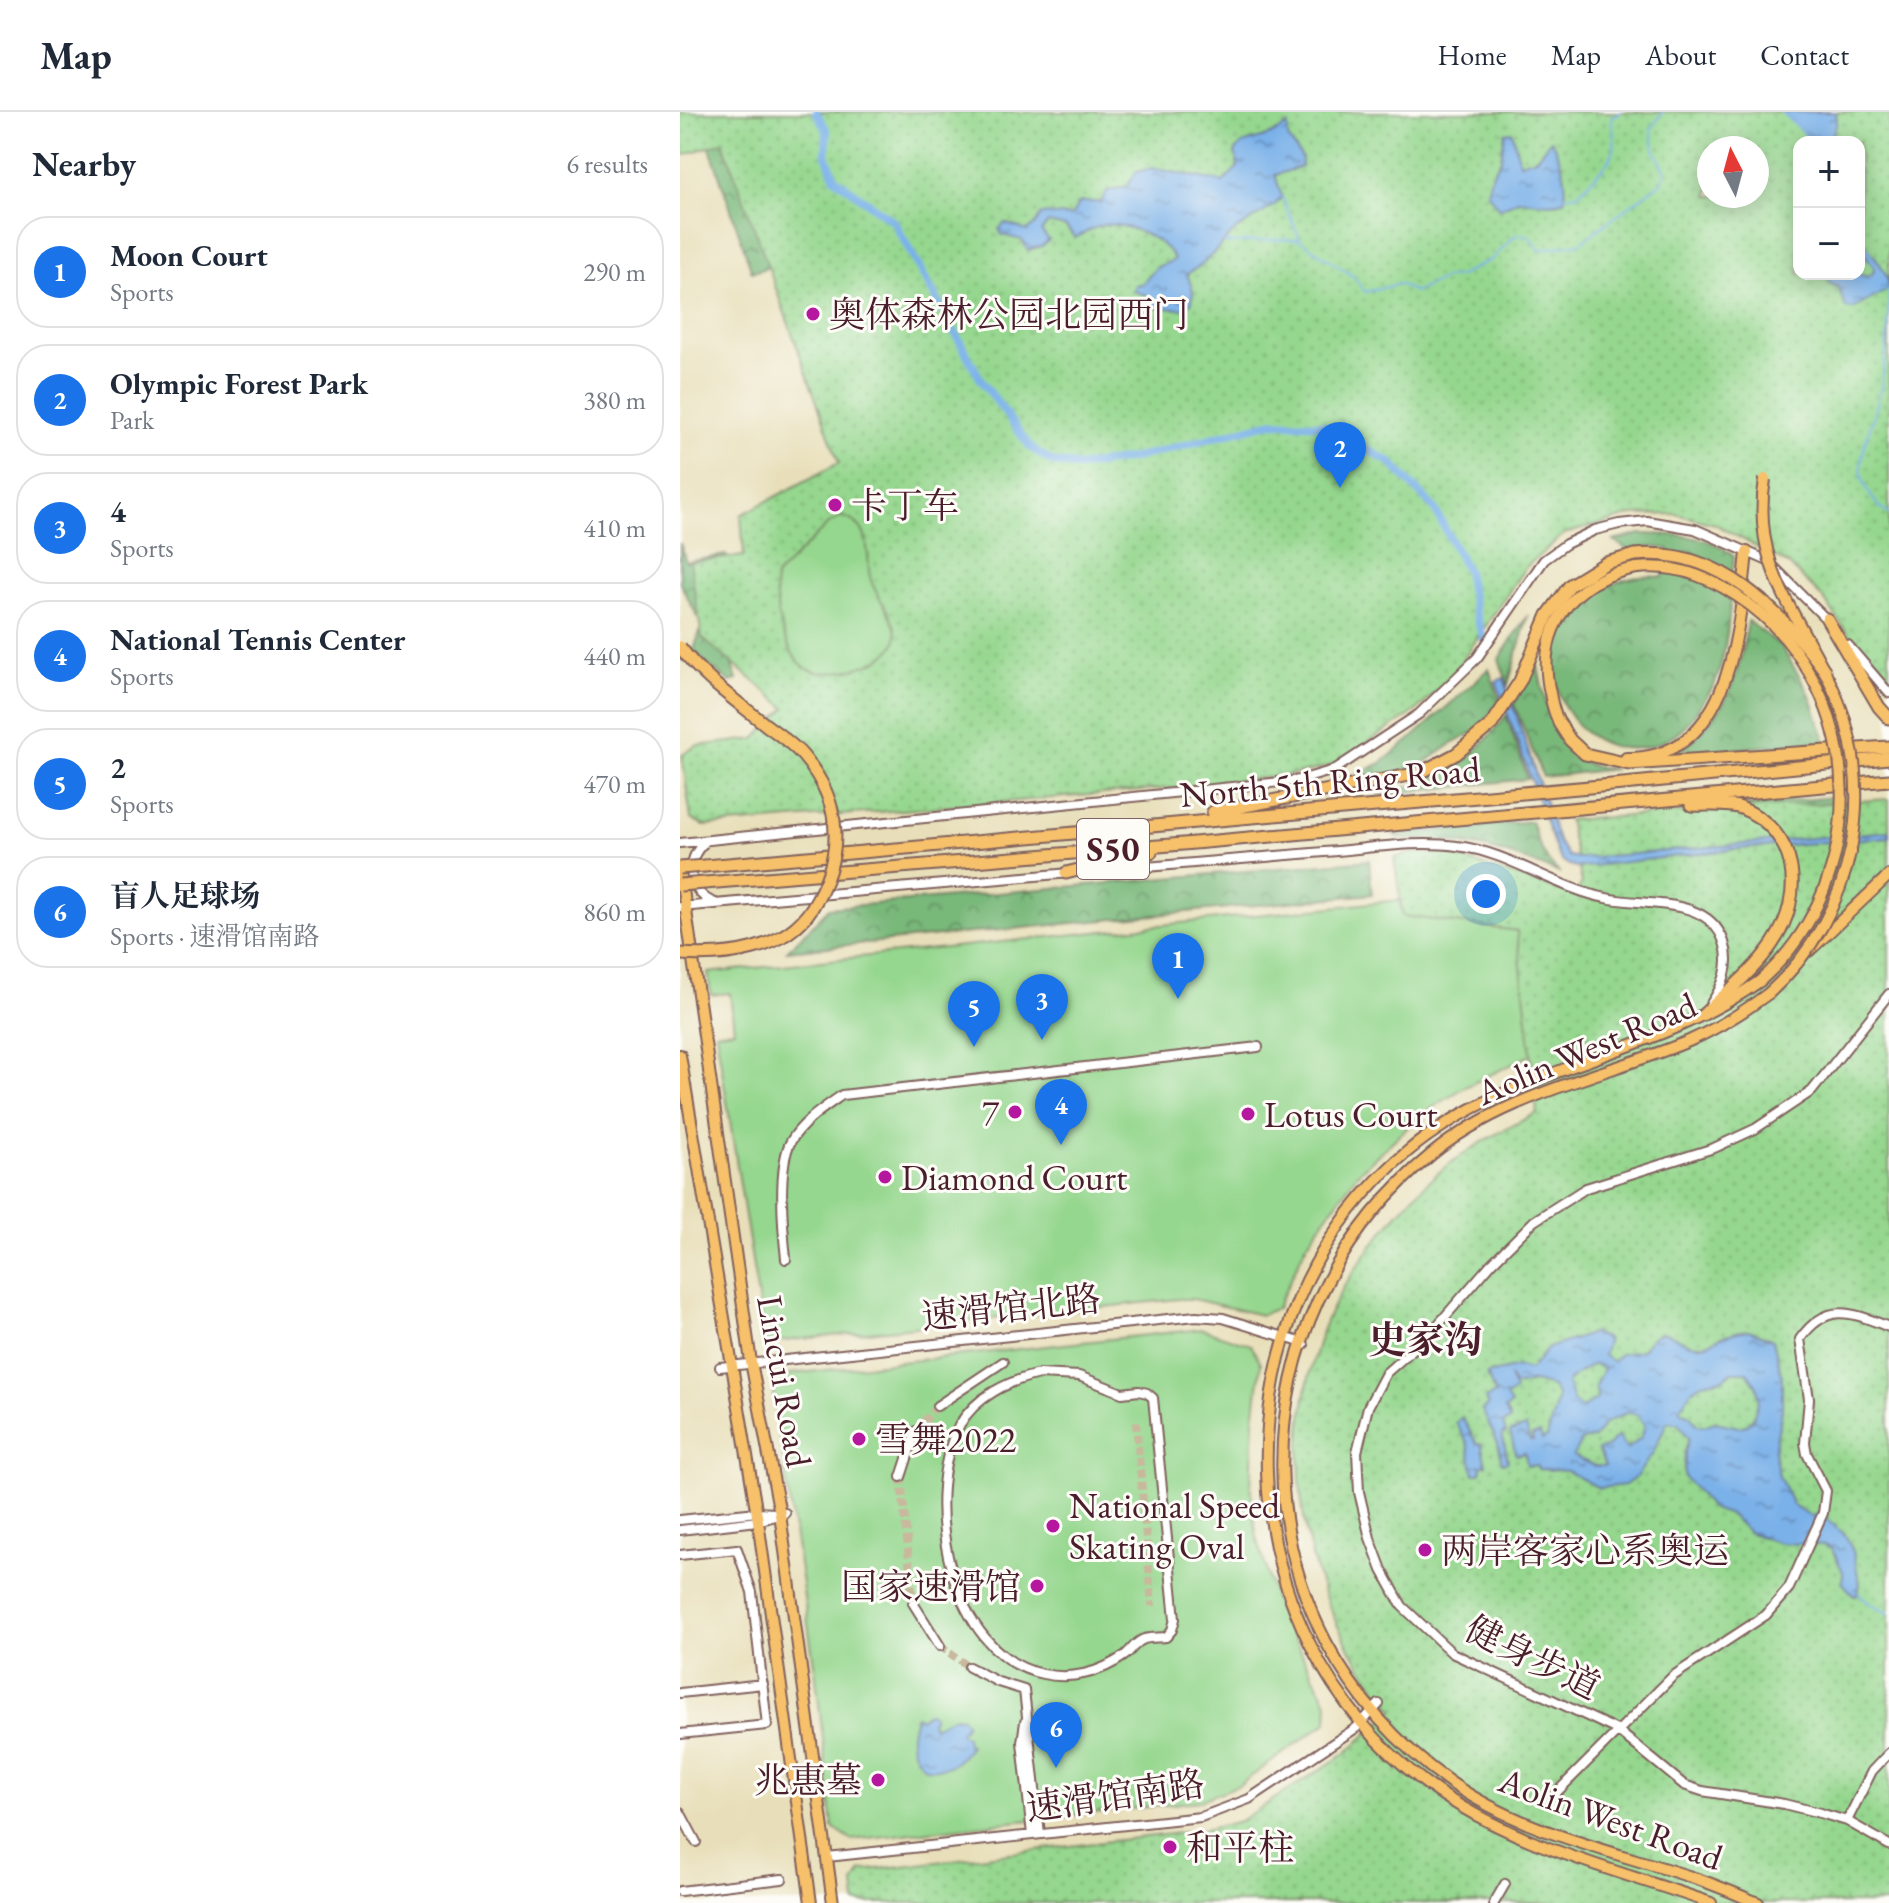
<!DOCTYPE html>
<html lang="en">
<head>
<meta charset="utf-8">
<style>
	:root { --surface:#fff; --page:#f2f2f3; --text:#1f2937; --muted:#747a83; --line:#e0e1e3; --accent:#1a73e8 }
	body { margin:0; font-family:"EB Garamond","Noto Serif SC",serif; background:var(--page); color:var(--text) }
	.controls { position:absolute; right:24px; top:24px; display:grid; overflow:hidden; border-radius:16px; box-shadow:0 4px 20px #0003 }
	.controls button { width:72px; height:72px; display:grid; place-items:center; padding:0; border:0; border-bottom:2px solid var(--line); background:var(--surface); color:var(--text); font:40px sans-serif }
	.compass { position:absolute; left:1017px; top:24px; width:72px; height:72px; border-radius:50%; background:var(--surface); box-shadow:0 4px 20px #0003; rotate:354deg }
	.you { position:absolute; left:806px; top:782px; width:28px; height:28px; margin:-20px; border:6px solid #fff; border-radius:50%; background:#1a73e8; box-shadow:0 0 0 12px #1a73e833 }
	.badge { display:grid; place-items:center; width:52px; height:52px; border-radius:50%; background:var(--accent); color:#fff; font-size:26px; font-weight:700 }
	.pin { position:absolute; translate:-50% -66px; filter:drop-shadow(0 2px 4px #0008) }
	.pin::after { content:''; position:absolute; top:42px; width:28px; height:24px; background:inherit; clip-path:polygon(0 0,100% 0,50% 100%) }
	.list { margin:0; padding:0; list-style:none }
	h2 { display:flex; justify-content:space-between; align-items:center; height:104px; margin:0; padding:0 32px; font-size:34px }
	h2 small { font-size:26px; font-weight:400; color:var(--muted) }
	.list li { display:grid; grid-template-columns:52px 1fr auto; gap:24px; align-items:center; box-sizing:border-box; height:112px; margin:0 16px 16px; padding:0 16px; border:2px solid var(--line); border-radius:32px }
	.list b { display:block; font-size:30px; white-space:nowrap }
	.list p { margin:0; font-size:26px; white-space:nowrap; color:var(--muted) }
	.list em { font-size:26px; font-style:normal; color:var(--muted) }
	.map { position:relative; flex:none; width:1209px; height:1791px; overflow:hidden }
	header { display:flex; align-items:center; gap:48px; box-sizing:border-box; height:112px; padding:0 40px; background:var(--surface); border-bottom:2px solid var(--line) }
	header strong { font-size:38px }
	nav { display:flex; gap:44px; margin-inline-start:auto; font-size:28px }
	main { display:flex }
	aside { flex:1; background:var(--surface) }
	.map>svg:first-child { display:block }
</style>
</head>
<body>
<header>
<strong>Map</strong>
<nav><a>Home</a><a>Map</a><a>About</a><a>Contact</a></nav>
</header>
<main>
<aside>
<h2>Nearby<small>6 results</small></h2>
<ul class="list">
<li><span class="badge">1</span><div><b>Moon Court</b><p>Sports</p></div><em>290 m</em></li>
<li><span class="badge">2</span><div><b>Olympic Forest Park</b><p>Park</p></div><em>380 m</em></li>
<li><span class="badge">3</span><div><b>4</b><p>Sports</p></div><em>410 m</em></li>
<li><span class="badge">4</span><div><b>National Tennis Center</b><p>Sports</p></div><em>440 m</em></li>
<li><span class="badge">5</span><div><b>2</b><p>Sports</p></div><em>470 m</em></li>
<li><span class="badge">6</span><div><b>盲人足球场</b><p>Sports · 速滑馆南路</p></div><em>860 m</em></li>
</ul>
</aside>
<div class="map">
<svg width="1209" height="1791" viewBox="0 0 1209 1791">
	<defs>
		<pattern id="forest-crowns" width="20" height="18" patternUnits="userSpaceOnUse" patternTransform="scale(2)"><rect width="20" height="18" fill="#78b879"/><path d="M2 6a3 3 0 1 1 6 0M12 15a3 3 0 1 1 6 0" fill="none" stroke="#649563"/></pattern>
		<pattern id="park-dots" width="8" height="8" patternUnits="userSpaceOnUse" patternTransform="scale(2)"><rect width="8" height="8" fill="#95d78e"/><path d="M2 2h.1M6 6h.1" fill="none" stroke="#82b87b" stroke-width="1.8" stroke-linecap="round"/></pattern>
		<pattern id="water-ripples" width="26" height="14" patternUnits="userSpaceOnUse" patternTransform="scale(2)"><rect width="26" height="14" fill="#7ab1e9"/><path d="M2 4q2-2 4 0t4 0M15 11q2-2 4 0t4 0" fill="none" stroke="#668fbd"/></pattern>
	</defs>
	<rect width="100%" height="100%" fill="#fdfcf7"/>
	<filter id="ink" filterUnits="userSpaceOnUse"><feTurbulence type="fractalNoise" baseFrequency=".0125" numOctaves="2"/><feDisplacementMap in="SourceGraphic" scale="16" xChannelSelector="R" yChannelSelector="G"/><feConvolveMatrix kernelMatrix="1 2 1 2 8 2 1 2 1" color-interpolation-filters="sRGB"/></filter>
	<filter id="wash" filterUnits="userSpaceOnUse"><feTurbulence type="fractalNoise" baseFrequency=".006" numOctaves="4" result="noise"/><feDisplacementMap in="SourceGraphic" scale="32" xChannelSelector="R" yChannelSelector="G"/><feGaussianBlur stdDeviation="1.8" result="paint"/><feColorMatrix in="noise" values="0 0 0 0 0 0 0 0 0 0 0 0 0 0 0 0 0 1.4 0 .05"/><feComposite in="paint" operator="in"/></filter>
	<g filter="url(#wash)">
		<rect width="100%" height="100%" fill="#e8dfba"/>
		<path fill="url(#forest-crowns)" stroke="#616c52" stroke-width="2" d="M54 0 93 154 72 160 29 33Z
			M960 422C990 422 1032 422 1054 445 1050 484 1050 528 1037 566 1034 577 1024 587 1018 597 974 666 882 639 875 560 874 554 872 547 873 542 875 523 889 508 901 495 924 471 950 462 983 465L989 437 972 435 948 438 934 429Z
			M0 431 6 450 46 443 50 459 38 509 57 568 50 570 28 553 14 538 22 513 0 471Z
			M848 503 828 573 819 547Z
			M1068 509 1101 534 1129 581 1146 629 998 642C1049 598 1056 573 1068 509Z
			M857 550C863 583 874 639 910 653 917 656 928 656 935 657L863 665 834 592Z
			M809 557 820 588 799 617 772 632 738 655 700 665 660 671 701 651 730 628Z
			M826 603 848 667 697 683C754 670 792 652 826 603Z
			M1154 685V701L1103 722 1067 693Z
			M851 709C858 730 863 748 880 761 819 737 784 727 718 727L713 723Z
			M689 748 692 782 107 839 149 796Z"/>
		<path fill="url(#park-dots)" stroke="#707b5c" stroke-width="2" fill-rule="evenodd" d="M0 0H1209V571L1175 531 1142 485 1108 452 1035 412 996 402 953 403 884 422 845 456 771 565 736 599 652 654 616 662 496 676 24 714 11 707 2 643 16 634 75 627 106 596 22 526 10 450 64 444 61 403 159 351 43 30 0 44ZM1119 30H1179V162H1119ZM1029 36H1077V84H1029Z
			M1209 687V1791H176L174 1772 181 1759 524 1718 560 1709 666 1641 714 1598C624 1494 597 1359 639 1228 655 1176 709 1107 749 1069 780 1040 819 1020 857 1001L837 819 723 804 714 746 733 741 766 742 895 783 902 771 888 708Z"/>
		<path fill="#95d78e" stroke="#707b5c" stroke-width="2" d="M161 405C190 410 187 435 189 459 191 482 219 507 216 527 213 552 150 567 130 558 104 547 92 489 96 464L147 413Z
			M719 788 723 804 837 819 851 943 783 976 740 1004 677 1062 627 1132 597 1196 581 1203 513 1187H499L85 1231 36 920 54 918 50 881 31 883 28 861Z
			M522 1217 571 1233 581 1251 574 1308 571 1375 576 1421 596 1493 648 1592 647 1610 559 1673 519 1689 171 1728 153 1716 136 1565 93 1280 111 1262Z"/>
		<path fill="url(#water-ripples)" stroke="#62688a" stroke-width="2" fill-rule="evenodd" d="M1101 0H1156L1157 10 1150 30H1127L1125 22Z
			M608 13V26L622 46 621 55 595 63 602 85 595 93 556 118 523 152 507 162 513 179 512 190 504 197 473 196 466 183 453 179 455 173 462 172 477 155 494 148C489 129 444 109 424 113 415 114 404 122 395 126L386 115 368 111 361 119 369 128 362 134 348 138 342 128 322 123 319 117 325 111 347 119 356 111 361 102 391 104 400 90H421L427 79 447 74 456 60 472 56 543 70 558 55 555 40 562 32 591 23Z
			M832 20 840 51 856 46 871 28C881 48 889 67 884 89L870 91 838 88 819 97 807 80 811 65 821 47 825 21Z
			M1179 126C1191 139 1209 159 1209 177L1173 197 1166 196 1158 175 1151 172 1144 162H1179L1187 165 1193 161 1194 155 1179 135Z
			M824 566 878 729 888 744 900 746 954 742 1209 719V725L1059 737 895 756 882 749 877 741 816 569Z
			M1069 1218 1093 1228 1102 1264V1297L1094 1340 1099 1364 1113 1393 1133 1405 1139 1400 1166 1424 1173 1439 1180 1473 1177 1483 1174 1484 1162 1470 1163 1460 1152 1437 1144 1433 1100 1431 1070 1421 1050 1403 1032 1397 1004 1365 1005 1340 1009 1326 998 1311 987 1310 973 1341 956 1365 945 1373 919 1376 887 1359 858 1357 857 1353 847 1354 845 1341 836 1343 830 1320 846 1315 850 1329H853L852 1324 860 1321 862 1328 867 1325 878 1285 872 1275 854 1270 835 1274 829 1264 835 1279 826 1285 831 1293 825 1297 830 1308 823 1312 826 1321 822 1322 828 1349 822 1351 818 1331 802 1298 808 1293 805 1287 815 1282 807 1262 838 1255 850 1258 868 1236 913 1221 928 1227 923 1243 933 1250 940 1242 962 1238C985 1202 993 1234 1021 1233 1031 1232 1036 1227 1044 1224 1052 1220 1060 1219 1069 1218ZM914 1252 923 1257 915 1274 918 1286 902 1296 893 1289 887 1271 898 1261ZM1052 1260H1067L1077 1275 1079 1287 1073 1306 1066 1313 1059 1315 1035 1310 1023 1314 1017 1313 1010 1303 1000 1299V1295L1015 1275 1022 1271 1043 1267ZM948 1300 958 1303 965 1314 961 1326 947 1337 937 1324 928 1334 918 1338 925 1354H915L893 1344 901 1329 914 1326 925 1311Z
			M782 1305 797 1332 801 1331 806 1353H801V1361L794 1362 787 1330 776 1311Z
			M249 1600 254 1603 251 1610 254 1615 272 1605 282 1606 286 1611 280 1621 286 1625 287 1633H290C279 1652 269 1658 246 1656 229 1642 227 1625 236 1604L240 1607Z"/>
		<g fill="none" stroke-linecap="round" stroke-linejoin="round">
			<path stroke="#7ab1e9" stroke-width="2" d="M1101 0 1125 22
				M885 84 898 82C908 69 931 53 934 37 936 28 932 15 931 5L941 0
				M602 85 620 128 673 164 685 180 719 172 735 180 765 166 779 164 812 147 836 123H848L860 138 900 131 983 69 985 58 974 37 971 17 983 0
				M1179 126 1192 142
				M545 131C572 131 590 126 619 128
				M1209 176C1209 214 1207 251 1198 288 1193 310 1182 332 1181 355 1181 372 1195 394 1209 402
				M1179 1481 1191 1493 1209 1501"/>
			<path stroke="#7ab1e9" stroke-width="8" d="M136 0 147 19 146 43 155 66 214 110 301 268 350 335 372 350 399 355 455 346 592 310 643 313 710 350 754 396 787 459 795 501 804 528"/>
		</g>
	</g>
	<g filter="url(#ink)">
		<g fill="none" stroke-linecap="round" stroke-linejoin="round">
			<path stroke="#c8b99d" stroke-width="8" stroke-dasharray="8 4" stroke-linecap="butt" d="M456 1310 472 1494
				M236 1319 257 1294
				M221 1365 233 1491
				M260 1534 289 1555"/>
			<defs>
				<path id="minor" d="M1168 533 1209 581
					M26 729C3 748 8 781 35 791
					M0 731 620 668 654 658 739 602 797 546 864 448 886 432 915 418 939 412 967 409 1015 417 1088 449 1149 510
					M407 760C486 753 565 747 644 740 688 737 734 728 777 734 829 740 875 776 926 786 965 795 1028 783 1044 830 1052 853 1043 874 1030 893
					M0 795 390 761
					M1209 882 1132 979 1075 1017 1034 1036 906 1076 854 1109 811 1152 749 1223 706 1261 688 1295 677 1340 679 1380 690 1426 702 1458 722 1494 772 1541 937 1618 1004 1673 1022 1679 1104 1692 1140 1701 1167 1709 1209 1733
					M106 1147C103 1119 97 1054 111 1029 123 1009 144 996 162 983L578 935
					M40 1255 516 1204 543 1206 620 1230 624 1233
					M359 1262 399 1264 442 1281 459 1279 467 1281 473 1286 495 1507 492 1518 486 1525C479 1526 467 1525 462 1528 455 1531 450 1540 444 1544 420 1561 391 1568 363 1562 270 1544 240 1387 279 1314 295 1285 328 1269 359 1262Z
					M257 1294 323 1250
					M221 1365 236 1319
					M0 1408 77 1400 95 1401
					M0 1418 78 1409 105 1401
					M0 1443 57 1437 72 1480 87 1613 0 1622
					M233 1491 260 1534
					M289 1555 318 1570 344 1578 360 1722
					M0 1581 83 1572
					M345 1610 342 1630 352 1723
					M875 1682 993 1564 1086 1503 1109 1476 1143 1401 1146 1379 1127 1342 1125 1331 1129 1287 1120 1227C1147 1189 1171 1200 1209 1215
					M0 1700 16 1730
					M1167 1709 1192 1659 1209 1641
					M147 1745 521 1705 569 1687 676 1616 699 1592
					M0 1779 102 1767
					M814 1791 825 1772"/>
				<path id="major" d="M883 616C875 607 872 593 870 581 855 518 892 466 957 456
					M946 646C1052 648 1059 516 1067 440
					M0 757 71 1250 100 1402 153 1791
					M1129 839 1209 763
					M0 943 78 1409 131 1791
					M1031 1791C935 1757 831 1734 747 1672 543 1521 531 1204 727 1040 832 952 971 947 1080 869
					M1078 1791C1056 1782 1034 1772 1011 1765 929 1738 841 1720 770 1670 551 1515 548 1209 752 1042 826 981 922 965 1009 929 1036 917 1065 899 1089 881"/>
				<path id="highway" d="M1147 507 1199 595 1209 606
					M879 611 890 628 905 642 949 652 1209 635
					M1011 693C1026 694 1047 691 1061 696 1119 719 1125 784 1093 831 1075 858 1047 880 1024 902
					M533 700 740 661 776 642 812 612 840 569 868 503 890 473 926 451 955 443
					M25 754 943 672 1209 646
					M386 761 471 740
					M25 771 503 732 1209 668"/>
			</defs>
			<use href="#minor" stroke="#81625d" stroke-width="12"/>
			<use href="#major" stroke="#81625d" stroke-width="14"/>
			<use href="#highway" stroke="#81625d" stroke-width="15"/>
			<use href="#minor" stroke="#fff" stroke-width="8"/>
			<use href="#major" stroke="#f7c06b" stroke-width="10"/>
			<use href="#highway" stroke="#f7c06b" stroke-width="11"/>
			<defs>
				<path id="major-bridge" d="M1085 367C1071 452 1116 499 1150 570 1201 675 1176 802 1089 881
					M957 456C1000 452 1035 467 1070 493 1189 584 1192 770 1080 869"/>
				<path id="highway-bridge" d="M955 443C1039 434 1100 499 1145 559
					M0 535C24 567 55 588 86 613 98 622 113 632 123 644 164 692 164 744 132 796 105 839 46 845 0 842
					M0 756 25 754
					M0 773 25 771"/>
			</defs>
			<use href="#major-bridge" stroke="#81625d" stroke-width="14" stroke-linecap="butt"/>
			<use href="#highway-bridge" stroke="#81625d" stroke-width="15" stroke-linecap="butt"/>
			<use href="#major-bridge" stroke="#f7c06b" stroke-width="10"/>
			<use href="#highway-bridge" stroke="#f7c06b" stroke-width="11"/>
		</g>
	</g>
	<g fill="#b5179e" stroke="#fdfcf7" stroke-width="3">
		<circle cx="133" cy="202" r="8"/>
		<circle cx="155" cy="393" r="8"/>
		<circle cx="335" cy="1000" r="8"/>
		<circle cx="568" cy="1002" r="8"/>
		<circle cx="205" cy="1065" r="8"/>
		<circle cx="179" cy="1327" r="8"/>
		<circle cx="373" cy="1414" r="8"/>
		<circle cx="745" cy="1438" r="8"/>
		<circle cx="357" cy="1474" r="8"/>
		<circle cx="198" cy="1668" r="8"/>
		<circle cx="490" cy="1735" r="8"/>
	</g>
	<g text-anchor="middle" stroke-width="6" stroke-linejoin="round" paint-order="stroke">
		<rect fill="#fdfcf7" stroke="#806168" stroke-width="2" x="397" y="707" width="72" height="60" rx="6"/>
		<g font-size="34" font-weight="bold" fill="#4a1f2b">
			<text x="433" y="749">S50</text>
		</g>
		<g font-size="36" fill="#4a1f2b" stroke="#fdfcf7" text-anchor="start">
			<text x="149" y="215">奥体森林公园北园西门</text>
			<text x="171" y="406">卡丁车</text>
			<text x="319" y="1013" text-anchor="end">7</text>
			<text x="584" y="1015">Lotus Court</text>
			<text x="221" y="1078">Diamond Court</text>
			<text x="195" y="1340">雪舞2022</text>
			<text x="389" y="1406">National Speed<tspan x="389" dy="41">Skating Oval</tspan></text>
			<text x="761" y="1451">两岸客家心系奥运</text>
			<text x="341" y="1487" text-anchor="end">国家速滑馆</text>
			<text x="182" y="1681" text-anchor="end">兆惠墓</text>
			<text x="506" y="1748">和平柱</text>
		</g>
		<g font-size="36" fill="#4a1f2b" stroke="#fdfcf7">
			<text transform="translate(650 669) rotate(-5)" y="13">North 5th Ring Road</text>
			<text transform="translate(906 936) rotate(-23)" y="13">Aolin West Road</text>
			<text transform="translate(331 1195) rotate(-6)" y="13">速滑馆北路</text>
			<text transform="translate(105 1269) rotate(80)" y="13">Lincui Road</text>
			<text transform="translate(853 1545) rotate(26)" y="13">健身步道</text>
			<text transform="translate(435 1683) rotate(-8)" y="13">速滑馆南路</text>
			<text transform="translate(931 1706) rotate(20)" y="13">Aolin West Road</text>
		</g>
		<g font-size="38" font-weight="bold" fill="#4a1f2b" stroke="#fdfcf7">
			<text x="745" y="1241">史家沟</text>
		</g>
	</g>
</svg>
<div class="controls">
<button>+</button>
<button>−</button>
</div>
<svg class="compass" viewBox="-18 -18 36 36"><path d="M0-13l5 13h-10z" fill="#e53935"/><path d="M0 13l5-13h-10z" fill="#747a83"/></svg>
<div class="you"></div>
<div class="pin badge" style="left:498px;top:887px">1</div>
<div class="pin badge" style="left:660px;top:376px">2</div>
<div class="pin badge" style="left:362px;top:928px">3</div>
<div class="pin badge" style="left:381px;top:1033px">4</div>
<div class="pin badge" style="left:294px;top:935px">5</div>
<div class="pin badge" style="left:376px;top:1656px">6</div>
</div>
</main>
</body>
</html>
